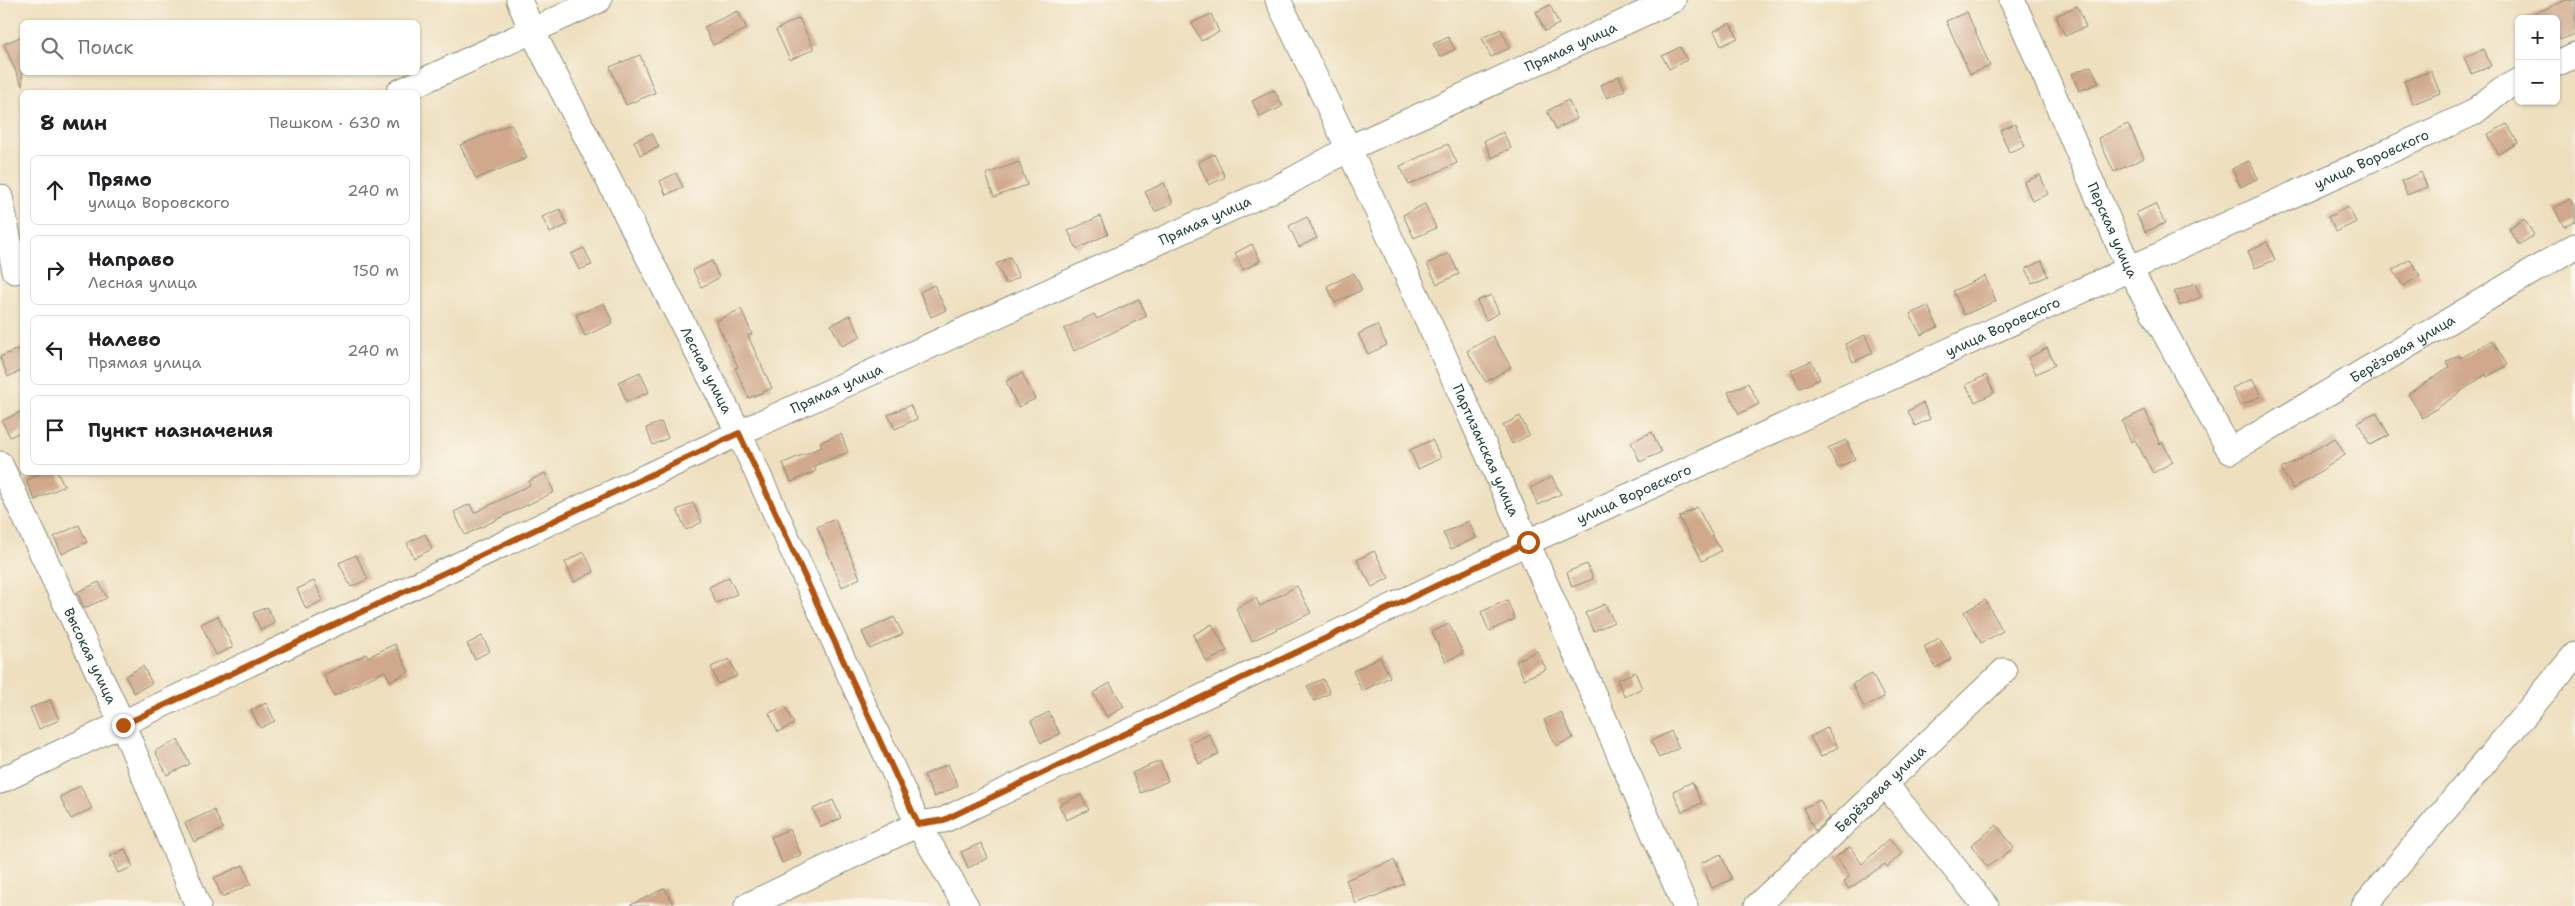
<!DOCTYPE html>
<html lang="ru">
<head>
<meta charset="utf-8">
<style>
	:root { --surface:#fff; --page:#f6f6f6; --text:#202124; --muted:#757577; --line:#e0e0e0 }
	body { margin:0; font-family:"Shantell Sans",sans-serif; background:var(--page); color:var(--text) }
	.controls { position:absolute; right:15px; top:15px; display:grid; overflow:hidden; border-radius:8px; box-shadow:0 1px 4px #0004 }
	.controls button { width:45px; height:45px; display:grid; place-items:center; padding:0; border:0; border-bottom:1px solid var(--line); background:var(--surface); color:var(--text); font:25px sans-serif }
	.stop { position:absolute; width:15px; height:15px; margin:-11px; border:4px solid #b45309; border-radius:50%; background:#fff }
	.stop.end { background:#b45309; border-color:#fff; box-shadow:0 1px 5px #0008 }
	.list { margin:0; padding:0; list-style:none }
	h2 { display:flex; justify-content:space-between; align-items:center; height:65px; margin:0; padding:0 20px; font-size:21px }
	h2 small { font-size:16px; font-weight:400; color:var(--muted) }
	.list li { display:grid; grid-template-columns:32px 1fr auto; gap:15px; align-items:center; box-sizing:border-box; height:70px; margin:0 10px 10px; padding:0 10px; border:1px solid var(--line); border-radius:8px }
	.list b { display:block; font-size:19px; white-space:nowrap }
	.list p { margin:0; font-size:16px; white-space:nowrap; color:var(--muted) }
	.list em { font-size:16px; font-style:normal; color:var(--muted) }
	.icon { flex:none; width:28px; height:28px; fill:none; stroke:currentColor; stroke-width:2; stroke-linecap:round; stroke-linejoin:round }
	.map { position:relative; flex:none; width:2575px; height:906px; overflow:hidden }
	.search { position:absolute; background:var(--surface); box-shadow:0 1px 4px #0004; left:20px; top:20px; width:400px; height:55px; display:flex; align-items:center; gap:12px; box-sizing:border-box; padding:0 18px; border-radius:8px; color:var(--muted); font-size:19px }
	.panel { position:absolute; background:var(--surface); box-shadow:0 1px 4px #0004; left:20px; top:90px; width:400px; height:385px; border-radius:8px }
	.map>svg:first-child { display:block }
</style>
</head>
<body>
<div class="map">
<svg width="2575" height="906" viewBox="0 0 2575 906">
	<rect width="100%" height="100%" fill="#fbf7ec"/>
	<filter id="ink" filterUnits="userSpaceOnUse"><feTurbulence type="fractalNoise" baseFrequency=".02" numOctaves="2"/><feDisplacementMap in="SourceGraphic" scale="10" xChannelSelector="R" yChannelSelector="G"/><feConvolveMatrix kernelMatrix="1 2 1 2 8 2 1 2 1" color-interpolation-filters="sRGB"/></filter>
	<filter id="wash" filterUnits="userSpaceOnUse"><feTurbulence type="fractalNoise" baseFrequency=".0096" numOctaves="4" result="noise"/><feDisplacementMap in="SourceGraphic" scale="20" xChannelSelector="R" yChannelSelector="G"/><feGaussianBlur stdDeviation="1.12" result="paint"/><feColorMatrix in="noise" values="0 0 0 0 0 0 0 0 0 0 0 0 0 0 0 0 0 1.4 0 .05"/><feComposite in="paint" operator="in"/></filter>
	<g filter="url(#wash)">
		<rect width="100%" height="100%" fill="#eedfbe"/>
		<g id="blocks">
			<path fill="#d0a98c" d="M2566 0H2575V34L2560 40 2556 32V19H2522Z
				M1550 5 1559 24 1545 31 1536 12Z
				M2077 6 2086 27 2065 36 2056 16Z
				M738 11 747 29 713 45 704 27Z
				M1967 12 1990 66 1970 74 1946 21Z
				M1211 14 1219 32 1201 41 1192 23Z
				M799 18 814 49 790 60 776 30Z
				M1730 23 1738 38 1721 46 1714 31Z
				M1501 29 1510 48 1491 57 1482 38Z
				M22 36V86L4 44Z
				M1448 37 1455 49 1440 57 1433 44Z
				M1680 47 1687 60 1669 69 1662 56Z
				M2484 49 2491 66 2471 74 2464 57Z
				M640 55 655 93 626 105 610 67Z
				M2091 66 2099 83 2079 91 2072 74Z
				M2431 71 2440 93 2413 104 2404 81Z
				M1619 76 1625 90 1607 98 1601 85Z
				M1274 90 1283 106 1260 117 1252 101Z
				M1568 100 1577 119 1556 129 1547 111Z
				M511 124 527 158 476 179 460 145Z
				M2015 124 2025 146 2009 152 2000 130Z
				M2128 124 2144 158 2114 172 2098 138Z
				M2507 124 2518 143 2498 154 2488 134Z
				M1503 132 1511 148 1492 158 1484 141Z
				M652 133 659 147 640 155 634 141Z
				M1448 144 1457 163 1409 185 1400 166Z
				M1214 154 1225 177 1209 185 1198 162Z
				M2249 161 2258 178 2241 187 2232 169Z
				M1019 162 1027 185 994 197 986 174Z
				M2421 172 2427 187 2407 195 2401 181Z
				M676 173 683 187 666 195 660 181Z
				M2040 175 2048 194 2032 201 2024 182Z
				M1164 183 1173 203 1155 212 1145 192Z
				M2570 199 2575 208V221L2564 227 2554 208Z
				M1425 204 1436 228 1414 238 1403 215Z
				M2155 204 2165 223 2145 232 2136 213Z
				M2348 207 2356 222 2336 232 2328 217Z
				M560 209 567 225 550 233 542 217Z
				M1100 216 1108 234 1077 249 1068 231Z
				M1307 217 1317 238 1299 247 1289 226Z
				M2524 219 2534 235 2519 245 2509 229Z
				M2267 242 2275 260 2255 268 2248 251Z
				M1252 244 1260 261 1243 270 1235 253Z
				M584 248 592 265 579 270 571 254Z
				M1449 253 1459 274 1437 284 1427 264Z
				M1010 257 1019 277 1006 284 996 264Z
				M2410 259 2420 276 2403 286 2393 270Z
				M712 261 719 278 701 287 693 270Z
				M2042 261 2048 276 2032 283 2026 268Z
				M1354 273 1362 290 1335 303 1327 286Z
				M1985 276 1996 301 1964 315 1953 291Z
				M2195 283 2201 297 2180 306 2174 292Z
				M934 285 946 310 931 317 920 292Z
				M1491 295 1499 313 1486 320 1477 301Z
				M1139 299 1147 316 1074 351 1064 329 1094 314 1097 319Z
				M604 303 613 323 585 336 576 315Z
				M1928 306 1938 327 1921 335 1910 314Z
				M741 309 752 334 748 336 772 388 749 398 735 368 738 367 716 321Z
				M850 315 861 337 842 346 831 325Z
				M1377 325 1387 345 1368 354 1358 334Z
				M1865 335 1873 353 1853 362 1845 344Z
				M1493 336 1511 367 1486 382 1467 351Z
				M2492 340 2507 365 2487 377 2486 374 2423 418 2408 394 2449 367 2446 362 2459 355 2461 358Z
				M22 347V370L8 377 0 357Z
				M2047 348 2055 365 2036 374 2028 358Z
				M1811 361 1820 379 1800 388 1791 370Z
				M640 372 649 392 627 402 618 382Z
				M1022 373 1035 399 1018 407 1006 381Z
				M1986 375 1994 393 1975 402 1966 385Z
				M2252 379 2261 396 2240 406 2232 388Z
				M1748 383 1759 404 1739 414 1728 392Z
				M1923 403 1930 419 1915 426 1908 411Z
				M910 405 917 419 895 429 888 415Z
				M2145 410 2160 444 2162 442 2173 462 2153 473 2135 440 2131 442 2122 421Z
				M22 411V431L10 437 2 421Z
				M2376 412 2389 435 2370 445 2358 422Z
				M1520 416 1529 435 1512 444 1503 425Z
				M661 422 668 438 653 445 646 428Z
				M1652 432 1661 452 1640 462 1631 442Z
				M841 434 848 452 814 466 816 471 791 482 783 463 822 447 820 442Z
				M2335 438 2345 455 2293 489 2281 469Z
				M1432 440 1441 458 1418 469 1410 450Z
				M1846 440 1855 459 1838 468 1828 448Z
				M43 472H57L64 486 35 500 26 481Z
				M545 473 554 492 465 535 454 512 470 504 474 513 530 485 529 481Z
				M1552 477 1561 494 1538 505 1530 488Z
				M693 503 702 522 686 530 677 510Z
				M1697 507 1721 551 1702 561 1679 517Z
				M835 519 860 578 842 587 817 527Z
				M1469 521 1476 538 1451 549 1443 533Z
				M79 525 87 542 62 554 54 537Z
				M425 534 432 549 414 558 407 543Z
				M1374 551 1389 578 1372 587 1357 560Z
				M584 552 594 572 574 582 565 562Z
				M356 555 368 579 351 587 339 563Z
				M1587 564 1593 579 1572 587 1567 572Z
				M729 577 737 594 716 603 709 587Z
				M314 581 323 600 306 609 297 589Z
				M99 582 107 598 84 608 77 592Z
				M1297 586 1311 613 1252 641 1236 608 1256 598 1260 606Z
				M1507 600 1515 619 1489 631 1481 612Z
				M1985 600 2003 631 1981 643 1964 612Z
				M1605 604 1614 622 1594 631 1585 613Z
				M267 607 275 623 261 630 253 613Z
				M218 616 233 647 216 655 201 624Z
				M894 617 903 634 870 649 862 632Z
				M1212 624 1227 651 1207 662 1193 635Z
				M1449 624 1463 653 1446 662 1432 632Z
				M482 636 490 651 475 659 467 644Z
				M1939 638 1952 659 1936 668 1924 647Z
				M395 644 409 672 390 681 385 671 334 696 324 675 366 654 368 657Z
				M1537 651 1546 669 1524 679 1516 661Z
				M1380 657 1390 677 1362 691 1353 671Z
				M729 659 737 676 718 684 711 667Z
				M143 666 152 683 134 693 125 676Z
				M1635 672 1642 688 1625 697 1617 680Z
				M1872 674 1884 697 1864 707 1852 684Z
				M1323 679 1330 693 1314 701 1307 686Z
				M1110 683 1124 707 1107 717 1093 693Z
				M50 700 59 720 39 729 30 708Z
				M266 703 275 721 260 728 251 710Z
				M785 706 794 724 778 732 769 713Z
				M1049 712 1060 734 1041 743 1031 721Z
				M1561 712 1573 738 1556 746 1544 720Z
				M1827 728 1838 747 1821 757 1810 737Z
				M1671 731 1679 748 1659 758 1651 741Z
				M1209 734 1219 754 1199 764 1190 743Z
				M178 740 190 764 167 775 155 751Z
				M1160 761 1168 781 1141 793 1132 773Z
				M948 764 958 786 934 797 924 775Z
				M1692 782 1702 803 1682 812 1673 791Z
				M80 786 92 808 71 819 60 797Z
				M1081 795 1089 810 1066 820 1059 805Z
				M833 800 841 818 821 827 813 809Z
				M1820 800 1829 818 1815 831 1803 808Z
				M214 810 223 829 194 842 185 823Z
				M1997 825 2014 848 1987 867 1971 845Z
				M790 829 801 855 782 863 771 837Z
				M1889 839 1902 853 1887 867 1885 864 1849 889 1844 882 1850 876 1836 857 1850 847 1862 864Z
				M981 843 988 858 968 868 961 852Z
				M125 849 133 867 118 873 110 856Z
				M1721 854 1732 879 1712 888 1701 863Z
				M1394 860 1404 884 1356 904 1346 880Z
				M243 865 251 884 222 897 214 878Z
				M665 888 674 906H629Z"/>
		</g>
	</g>
	<g filter="url(#ink)">
		<use href="#blocks" fill-opacity="0" stroke="#868e79" stroke-width="1"/>
		<g fill="none" stroke-linecap="round" stroke-linejoin="round">
			<defs>
				<g id="minor">
					<path id="s1" d="M519 0 532 31 739 433 918 824 966 906"/>
					<path id="s2" d="M1278 0C1422 298 1554 602 1685 906"/>
					<path id="s3" d="M2012 0 2129 268 2230 451 2575 246"/>
					<path d="M2556 64 2575 55"/>
					<path d="M399 92 599 0"/>
					<path d="M0 197 15 271"/>
					<path id="s4" d="M0 464 123 725 198 906"/>
					<path id="s5" d="M0 781 739 433 1289 182 1350 148 1673 0"/>
					<path d="M1885 784 1986 906"/>
					<path id="s6" d="M747 906 918 824 944 820 1528 542 2473 113 2501 90 2519 81"/>
					<path id="s7" d="M1757 906 2004 671"/>
					<path d="M2364 906 2575 655"/>
				</g>
			</defs>
			<use href="#minor" stroke="#868e79" stroke-width="27"/>
			<use href="#minor" stroke="#fff" stroke-width="25"/>
		</g>
	</g>
	<g fill="none" stroke-linecap="round" stroke-linejoin="round" filter="url(#ink)">
		<path stroke="#b45309" stroke-width="6" d="M123 725 739 433 918 824 944 820 1528 542"/>
	</g>
	<g text-anchor="middle" stroke-width="4" stroke-linejoin="round" paint-order="stroke">
		<g font-size="14" fill="#1f3d34" stroke="#fbf7ec">
			<text dy="5" stroke="none"><textPath href="#s5" startOffset="1734">Прямая улица</textPath></text>
			<text dy="5" stroke="none"><textPath href="#s6" startOffset="1789">улица Воровского</textPath></text>
			<text dy="5" stroke="none"><textPath href="#s5" startOffset="1329">Прямая улица</textPath></text>
			<text dy="5" stroke="none"><textPath href="#s3" startOffset="251">Перская улица</textPath></text>
			<text dy="5" stroke="none"><textPath href="#s6" startOffset="1384">улица Воровского</textPath></text>
			<text dy="5" stroke="none"><textPath href="#s3" startOffset="702">Берёзовая улица</textPath></text>
			<text dy="5" stroke="none"><textPath href="#s1" startOffset="415">Лесная улица</textPath></text>
			<text dy="5" stroke="none"><textPath href="#s5" startOffset="924">Прямая улица</textPath></text>
			<text dy="5" stroke="none"><textPath href="#s2" startOffset="496">Партизанская улица</textPath></text>
			<text dy="5" stroke="none"><textPath href="#s6" startOffset="979">улица Воровского</textPath></text>
			<text dy="5" stroke="none"><textPath href="#s4" startOffset="212">Высокая улица</textPath></text>
			<text dy="5" stroke="none"><textPath href="#s7" startOffset="170">Берёзовая улица</textPath></text>
		</g>
	</g>
</svg>
<div class="controls">
<button>+</button>
<button>−</button>
</div>
<div class="stop" style="left:1528px;top:542px"></div>
<div class="stop end" style="left:123px;top:725px"></div>
<div class="search"><svg class="icon" aria-label="search" viewBox="0 0 24 24"><circle cx="10" cy="10" r="6"/><path d="M15 15l6 6"/></svg>Поиск</div>
<section class="panel">
<h2>8 мин<small>Пешком · 630 m</small></h2>
<ul class="list">
<li><svg class="icon" aria-label="ahead" viewBox="0 0 24 24"><path d="M12 20V5M6 11l6-6 6 6"/></svg><div><b>Прямо</b><p>улица Воровского</p></div><em>240 m</em></li>
<li><svg class="icon" aria-label="right" viewBox="0 0 24 24"><path d="M7 20v-9h11M14 6l5 5-5 5"/></svg><div><b>Направо</b><p>Лесная улица</p></div><em>150 m</em></li>
<li><svg class="icon" aria-label="left" viewBox="0 0 24 24"><path d="M17 20v-9H6M10 6l-5 5 5 5"/></svg><div><b>Налево</b><p>Прямая улица</p></div><em>240 m</em></li>
<li><svg class="icon" aria-label="arrive" viewBox="0 0 24 24"><path d="M6 21V4h12l-3 4 3 4H6"/></svg><div><b>Пункт назначения</b></div></li>
</ul>
</section>
</div>
</body>
</html>
